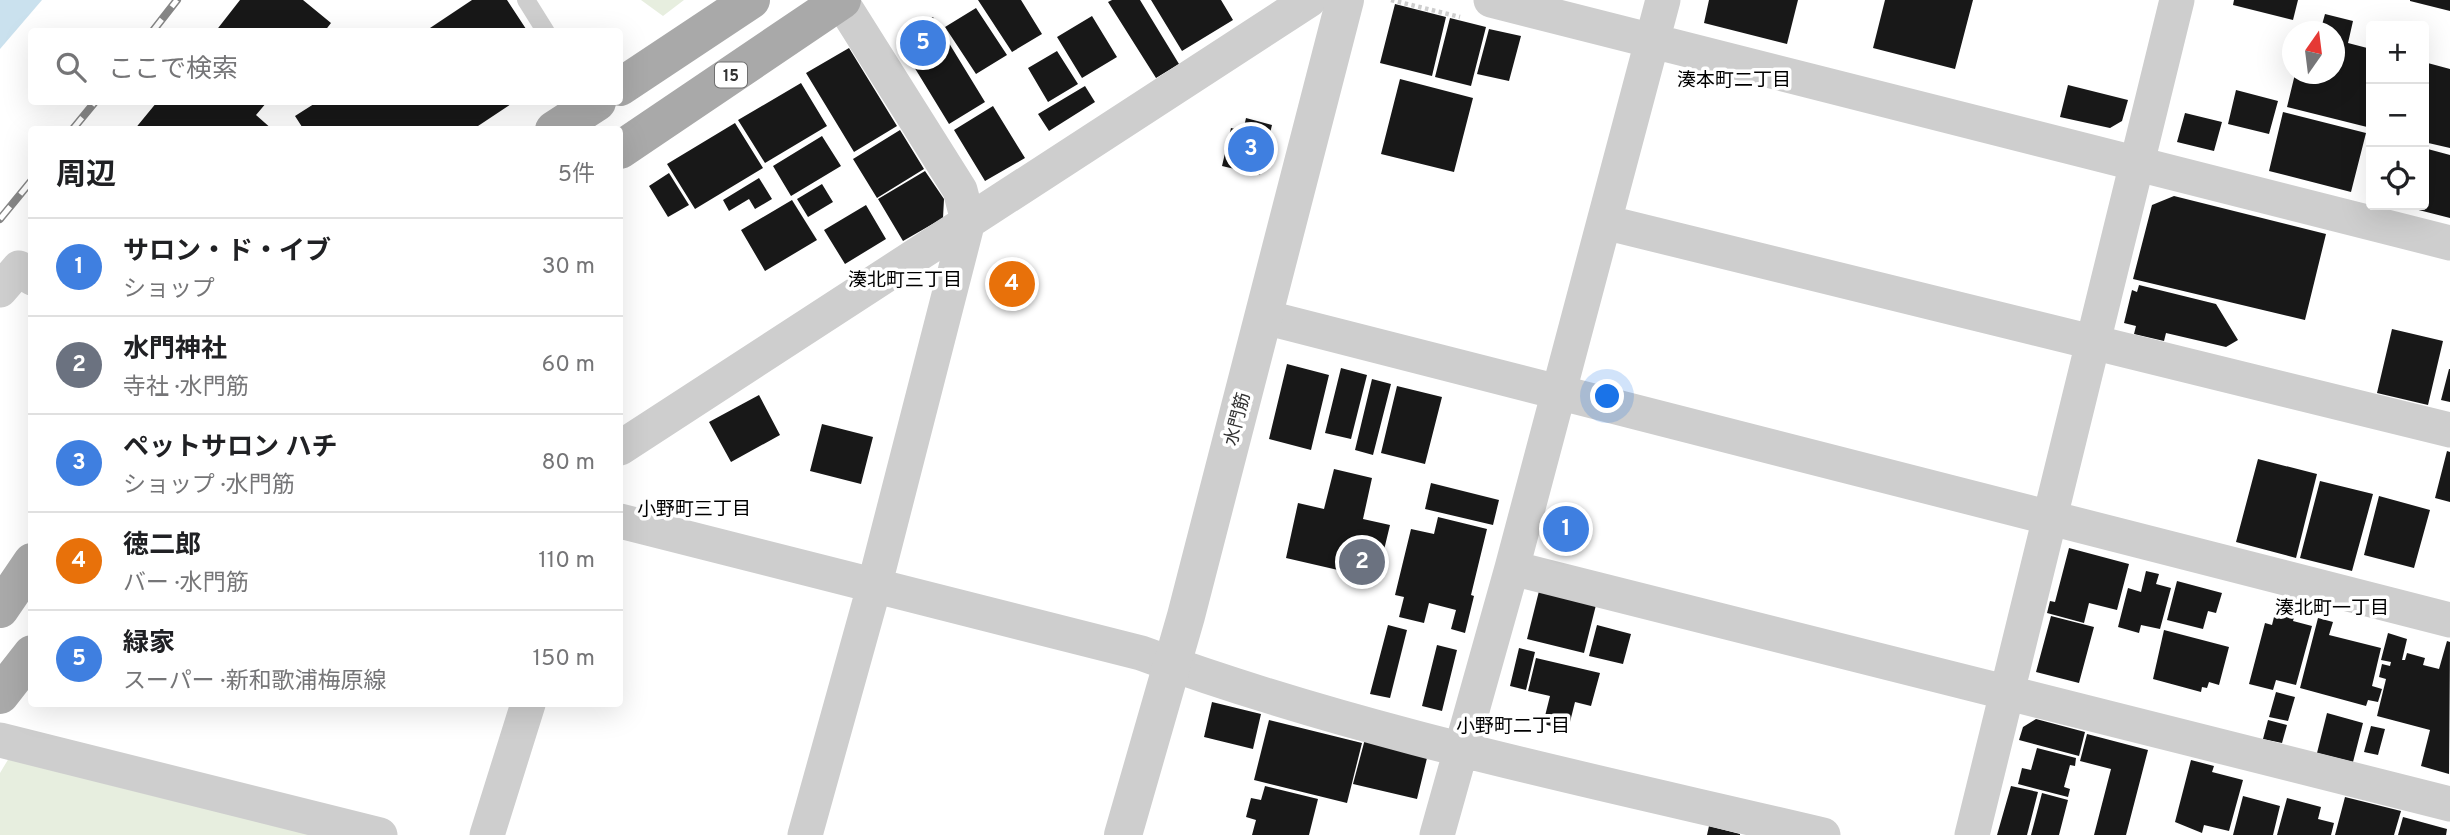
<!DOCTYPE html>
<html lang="ja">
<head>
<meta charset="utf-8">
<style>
	:root { --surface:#fff; --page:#f6f6f6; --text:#202124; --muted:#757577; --line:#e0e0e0; --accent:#0f766e }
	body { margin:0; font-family:Overpass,"Noto Sans JP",sans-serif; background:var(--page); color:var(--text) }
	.controls { position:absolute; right:21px; top:21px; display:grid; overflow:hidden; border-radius:7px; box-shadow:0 7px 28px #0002 }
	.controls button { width:63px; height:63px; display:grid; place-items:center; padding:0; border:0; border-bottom:2px solid var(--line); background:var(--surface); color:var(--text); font:35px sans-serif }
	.compass { position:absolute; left:2282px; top:21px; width:63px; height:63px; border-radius:50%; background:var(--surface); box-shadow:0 7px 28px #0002; rotate:14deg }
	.you { position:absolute; left:1608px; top:397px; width:24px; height:24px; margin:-18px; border:5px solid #fff; border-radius:50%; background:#1a73e8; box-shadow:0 0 0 10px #1a73e833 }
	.badge { display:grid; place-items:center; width:46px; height:46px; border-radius:50%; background:var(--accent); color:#fff; font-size:23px; font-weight:700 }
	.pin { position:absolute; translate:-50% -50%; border:4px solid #fff; box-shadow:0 2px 7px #0006 }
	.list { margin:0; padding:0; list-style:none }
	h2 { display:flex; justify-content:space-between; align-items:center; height:91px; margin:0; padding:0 28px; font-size:30px }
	h2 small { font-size:23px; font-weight:400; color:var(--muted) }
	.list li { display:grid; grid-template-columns:46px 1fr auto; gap:21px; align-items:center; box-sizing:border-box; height:98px; padding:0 28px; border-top:2px solid var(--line) }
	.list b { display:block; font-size:26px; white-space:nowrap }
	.list p { margin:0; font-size:23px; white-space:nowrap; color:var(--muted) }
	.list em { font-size:23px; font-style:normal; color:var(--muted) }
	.icon { flex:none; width:38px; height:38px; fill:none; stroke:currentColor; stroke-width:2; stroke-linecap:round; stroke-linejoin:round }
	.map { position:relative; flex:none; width:2450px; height:835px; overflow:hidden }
	.search { position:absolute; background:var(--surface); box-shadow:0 7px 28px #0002; left:28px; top:28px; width:595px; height:77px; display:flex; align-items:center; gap:18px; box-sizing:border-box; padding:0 24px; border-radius:7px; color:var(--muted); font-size:26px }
	.panel { position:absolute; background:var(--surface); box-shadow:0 7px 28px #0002; left:28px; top:126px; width:595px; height:581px; border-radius:7px }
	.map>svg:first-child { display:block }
</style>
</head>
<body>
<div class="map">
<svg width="2450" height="835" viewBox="0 0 2450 835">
	<rect width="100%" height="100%" fill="#fff"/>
	<path fill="#e7eedf" d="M641 0H684L663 16Z
		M9 758 316 835H0V773Z"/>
	<path fill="#cae1ee" d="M0 0H42L0 49Z"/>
	<path fill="#181818" d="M240 0H303L331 23 324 32H215Z
		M472 0H507L528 32H424Z
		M978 0H1021L1042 34 1012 52Z
		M1112 0H1140L1179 64 1156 78 1108 2Z
		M1151 0H1221L1233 20 1182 51Z
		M1709 0H1798L1787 44 1704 23Z
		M1885 0H1973L1955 69 1873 48Z
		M2234 0H2298L2293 20 2233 5Z
		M2410 0H2450V11L2410 1Z
		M1395 4 1446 17 1432 76 1380 63Z
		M976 8 1007 55 976 74 945 27Z
		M2325 14 2353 21 2348 43 2371 49V128L2287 107 2295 74H2334V32H2320Z
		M1092 16 1117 57 1082 78 1057 37Z
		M933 17 985 102 949 124 897 39Z
		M1450 18 1486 27 1471 86 1435 77Z
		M1489 29 1521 36 1509 81 1477 74Z
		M849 48 897 126 854 152 806 73Z
		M1057 51 1078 84 1048 102 1028 68Z
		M2424 62 2450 69V148L2424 142Z
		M1400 79 1473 98 1454 172 1381 154Z
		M801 83 827 126 765 163 738 120Z
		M2068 85 2128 100 2122 121 2110 128 2060 117Z
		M1085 86 1095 102 1049 131 1038 114Z
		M2236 90 2278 101 2269 134 2228 124Z
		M157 102H267L256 115 273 130H134Z
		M317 102H514L472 130H304L295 116Z
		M993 106 1025 158 985 181 954 130Z
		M2283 112 2366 133 2351 192 2269 171Z
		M2185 113 2222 122 2214 151 2177 142Z
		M1246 118 1272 125 1260 175 1222 166 1231 128 1243 131Z
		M735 123 763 168 695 209 667 164Z
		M900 130 924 169 877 198 853 159Z
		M822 136 841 166 791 196 773 166Z
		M2424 148 2450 155V218L2403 206 2424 205Z
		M925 171 944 199 943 218 903 241 878 199Z
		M669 173 689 205 668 217 649 186Z
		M759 178 772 199 755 209 749 199 729 211 723 200Z
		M822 184 833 202 808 217 797 199Z
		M2174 196 2326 234 2305 320 2133 279 2152 205Z
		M792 200 817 240 765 271 741 230Z
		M866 205 886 239 845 264 824 230Z
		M2139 285 2216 304 2238 340 2226 347 2166 333 2164 341 2134 334 2136 326 2124 323 2132 290 2137 292Z
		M2392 329 2443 341 2428 405 2377 393Z
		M1287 364 1329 375 1311 450 1269 439Z
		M1341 368 1367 375 1351 439 1325 433Z
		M2449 369H2450V402L2441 400Z
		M1372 379 1391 384 1373 455 1355 450Z
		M1397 386 1442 397 1425 464 1381 453Z
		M759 395 780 435 731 462 709 422Z
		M822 424 873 437 861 484 810 471Z
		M2447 451 2450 452V502L2435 498Z
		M2258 459 2317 474 2296 558 2236 542Z
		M1334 469 1372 478 1363 519 1390 525 1377 579 1286 558 1298 503 1324 509Z
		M2320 481 2373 494 2352 571 2300 558Z
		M1431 483 1499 500 1493 525 1425 509Z
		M2379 496 2430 510 2414 568 2364 555Z
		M1438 517 1487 529 1471 595 1474 596 1465 633 1451 629 1456 610 1429 603 1424 623 1399 617 1404 597 1395 595 1411 529 1434 534Z
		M2069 548 2129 564 2117 610 2089 603 2084 623 2047 613 2050 601 2055 602Z
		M2146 571 2159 574 2156 584 2171 588 2160 629 2141 625 2139 633 2118 627 2128 588 2141 592Z
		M2177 581 2222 593 2216 613 2208 611 2203 629 2167 620Z
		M1540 587 1597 601 1584 653 1527 639Z
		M2276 609 2295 614 2293 621 2312 626 2296 685 2276 680 2273 690 2249 684 2265 623 2272 625Z
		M2051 616 2094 627 2079 683 2036 672Z
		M2318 618 2333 622 2329 635 2381 648 2372 686 2382 689 2378 702 2368 700 2366 706 2300 688Z
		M1388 625 1407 630 1390 698 1370 694Z
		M1597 625 1631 634 1623 664 1589 656Z
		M2164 630 2229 647 2219 685 2209 682 2207 688 2202 687 2201 692 2153 679Z
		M2388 633 2407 639 2402 660H2405L2407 653 2425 658 2423 665 2439 669 2447 641 2450 642 2449 774 2421 766 2430 730 2377 716 2386 679 2379 677 2382 664 2390 666 2391 662 2381 660Z
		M1437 645 1457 650 1442 711 1422 706Z
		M1519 648 1535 652 1526 690 1510 686Z
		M1536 658 1600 673 1591 706 1575 702 1568 730 1543 724 1550 696 1528 691Z
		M2276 692 2295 697 2288 721 2269 717Z
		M1212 702 1261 714 1253 749 1204 737Z
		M2327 713 2363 723 2353 762 2317 753Z
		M2036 719 2085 732 2079 756 2019 740 2023 727Z
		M1269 720 1362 743 1347 803 1254 780Z
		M2268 720 2287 725 2282 743 2263 739Z
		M2371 726 2385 729 2378 755 2364 752Z
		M2087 734 2148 750 2126 835H2094L2111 769 2080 761Z
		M1365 739 1428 754 1417 799 1353 784Z
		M2037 748 2076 758 2075 766 2070 765 2064 787 2070 789 2068 797 2018 784 2022 768 2031 770Z
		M2191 760 2214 766 2212 772 2243 780 2229 831 2204 825 2202 833 2175 822Z
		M1265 786 1318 799 1309 835H1252L1256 820 1246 817 1251 798 1261 800Z
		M2011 786 2038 792 2027 835H1997Z
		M2042 793 2068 800 2059 835H2031Z
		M2243 796 2280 806 2273 835H2233Z
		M2345 797 2401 811 2394 835H2335Z
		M2287 798 2321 807 2318 819 2334 823 2331 835H2277Z
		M2403 817 2447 829 2446 835H2398Z
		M1709 826 1740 834V835H1707Z"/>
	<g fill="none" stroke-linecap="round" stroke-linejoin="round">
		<path stroke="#cecece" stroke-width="4.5" stroke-dasharray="3.5 3.5" stroke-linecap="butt" d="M1391 0 1460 17"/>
		<path stroke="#cecece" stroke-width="18" d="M526 0 546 32"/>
		<path stroke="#cecece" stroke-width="35" d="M1491 0 2450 243
			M1604 222 2450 430
			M0 290 19 268 32 278
			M1264 317 2450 620
			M620 448 1309 0
			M620 521 1141 653C1361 734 1595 781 1823 835
			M1512 568 2450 804
			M0 740 380 835
			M487 835 528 704
			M805 835 874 587 968 221 960 190 841 1
			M1437 835 1512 568 1663 0
			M1972 835 2177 0"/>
		<path stroke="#cecece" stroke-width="38" d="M1123 835 1186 616 1345 0"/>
		<path stroke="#a9a9a9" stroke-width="38" d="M620 87 751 0
			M554 130 597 102
			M620 150 842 0
			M0 609 32 562
			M0 695 32 654"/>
		<defs>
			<path id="rail" d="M152 32 177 0
				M72 130 95 102
				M0 219 32 180"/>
		</defs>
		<use href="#rail" stroke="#868686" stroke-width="8"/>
		<use href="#rail" stroke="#fff" stroke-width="5" stroke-dasharray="16" stroke-linecap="butt"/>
	</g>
	<g text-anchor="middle" stroke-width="7" stroke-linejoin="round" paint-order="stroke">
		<rect fill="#fff" stroke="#6f6f6f" stroke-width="2" x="715" y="62.5" width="32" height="25" rx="5"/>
		<g font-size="16" font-weight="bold" fill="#313131">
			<text x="731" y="81">15</text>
		</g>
		<g font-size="18" fill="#313131" stroke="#fff">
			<text transform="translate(1237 419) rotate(-75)" y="6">水門筋</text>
		</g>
		<g font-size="19" fill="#000" stroke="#fff">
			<text x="1734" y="86">湊本町二丁目</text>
			<text x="905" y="286">湊北町三丁目</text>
			<text x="694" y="515">小野町三丁目</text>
			<text x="2332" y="614">湊北町一丁目</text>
			<text x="1513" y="732">小野町二丁目</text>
		</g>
	</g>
</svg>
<div class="controls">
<button>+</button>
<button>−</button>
<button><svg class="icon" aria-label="locate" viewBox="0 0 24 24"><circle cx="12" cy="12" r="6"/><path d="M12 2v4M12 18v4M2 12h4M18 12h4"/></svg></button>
</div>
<svg class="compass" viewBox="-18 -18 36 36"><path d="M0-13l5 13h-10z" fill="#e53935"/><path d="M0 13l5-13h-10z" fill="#757577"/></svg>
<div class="you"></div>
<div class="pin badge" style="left:1566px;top:529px;background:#3f7fe0">1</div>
<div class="pin badge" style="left:1362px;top:562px;background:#6b7280">2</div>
<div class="pin badge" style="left:1251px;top:149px;background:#3f7fe0">3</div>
<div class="pin badge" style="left:1012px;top:284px;background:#e8710a">4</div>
<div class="pin badge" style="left:923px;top:43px;background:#3f7fe0">5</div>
<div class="search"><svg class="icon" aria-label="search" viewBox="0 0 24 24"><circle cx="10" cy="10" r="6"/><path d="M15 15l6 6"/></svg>ここで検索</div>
<section class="panel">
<h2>周辺<small>5件</small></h2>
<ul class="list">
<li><span class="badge" style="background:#3f7fe0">1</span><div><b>サロン・ド・イブ</b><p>ショップ</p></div><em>30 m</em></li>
<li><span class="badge" style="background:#6b7280">2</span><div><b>水門神社</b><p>寺社 · 水門筋</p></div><em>60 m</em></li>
<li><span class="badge" style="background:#3f7fe0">3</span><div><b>ペットサロン ハチ</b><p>ショップ · 水門筋</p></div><em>80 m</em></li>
<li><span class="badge" style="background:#e8710a">4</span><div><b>徳二郎</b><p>バー · 水門筋</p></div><em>110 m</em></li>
<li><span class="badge" style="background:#3f7fe0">5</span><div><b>緑家</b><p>スーパー · 新和歌浦梅原線</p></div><em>150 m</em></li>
</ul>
</section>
</div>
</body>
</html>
